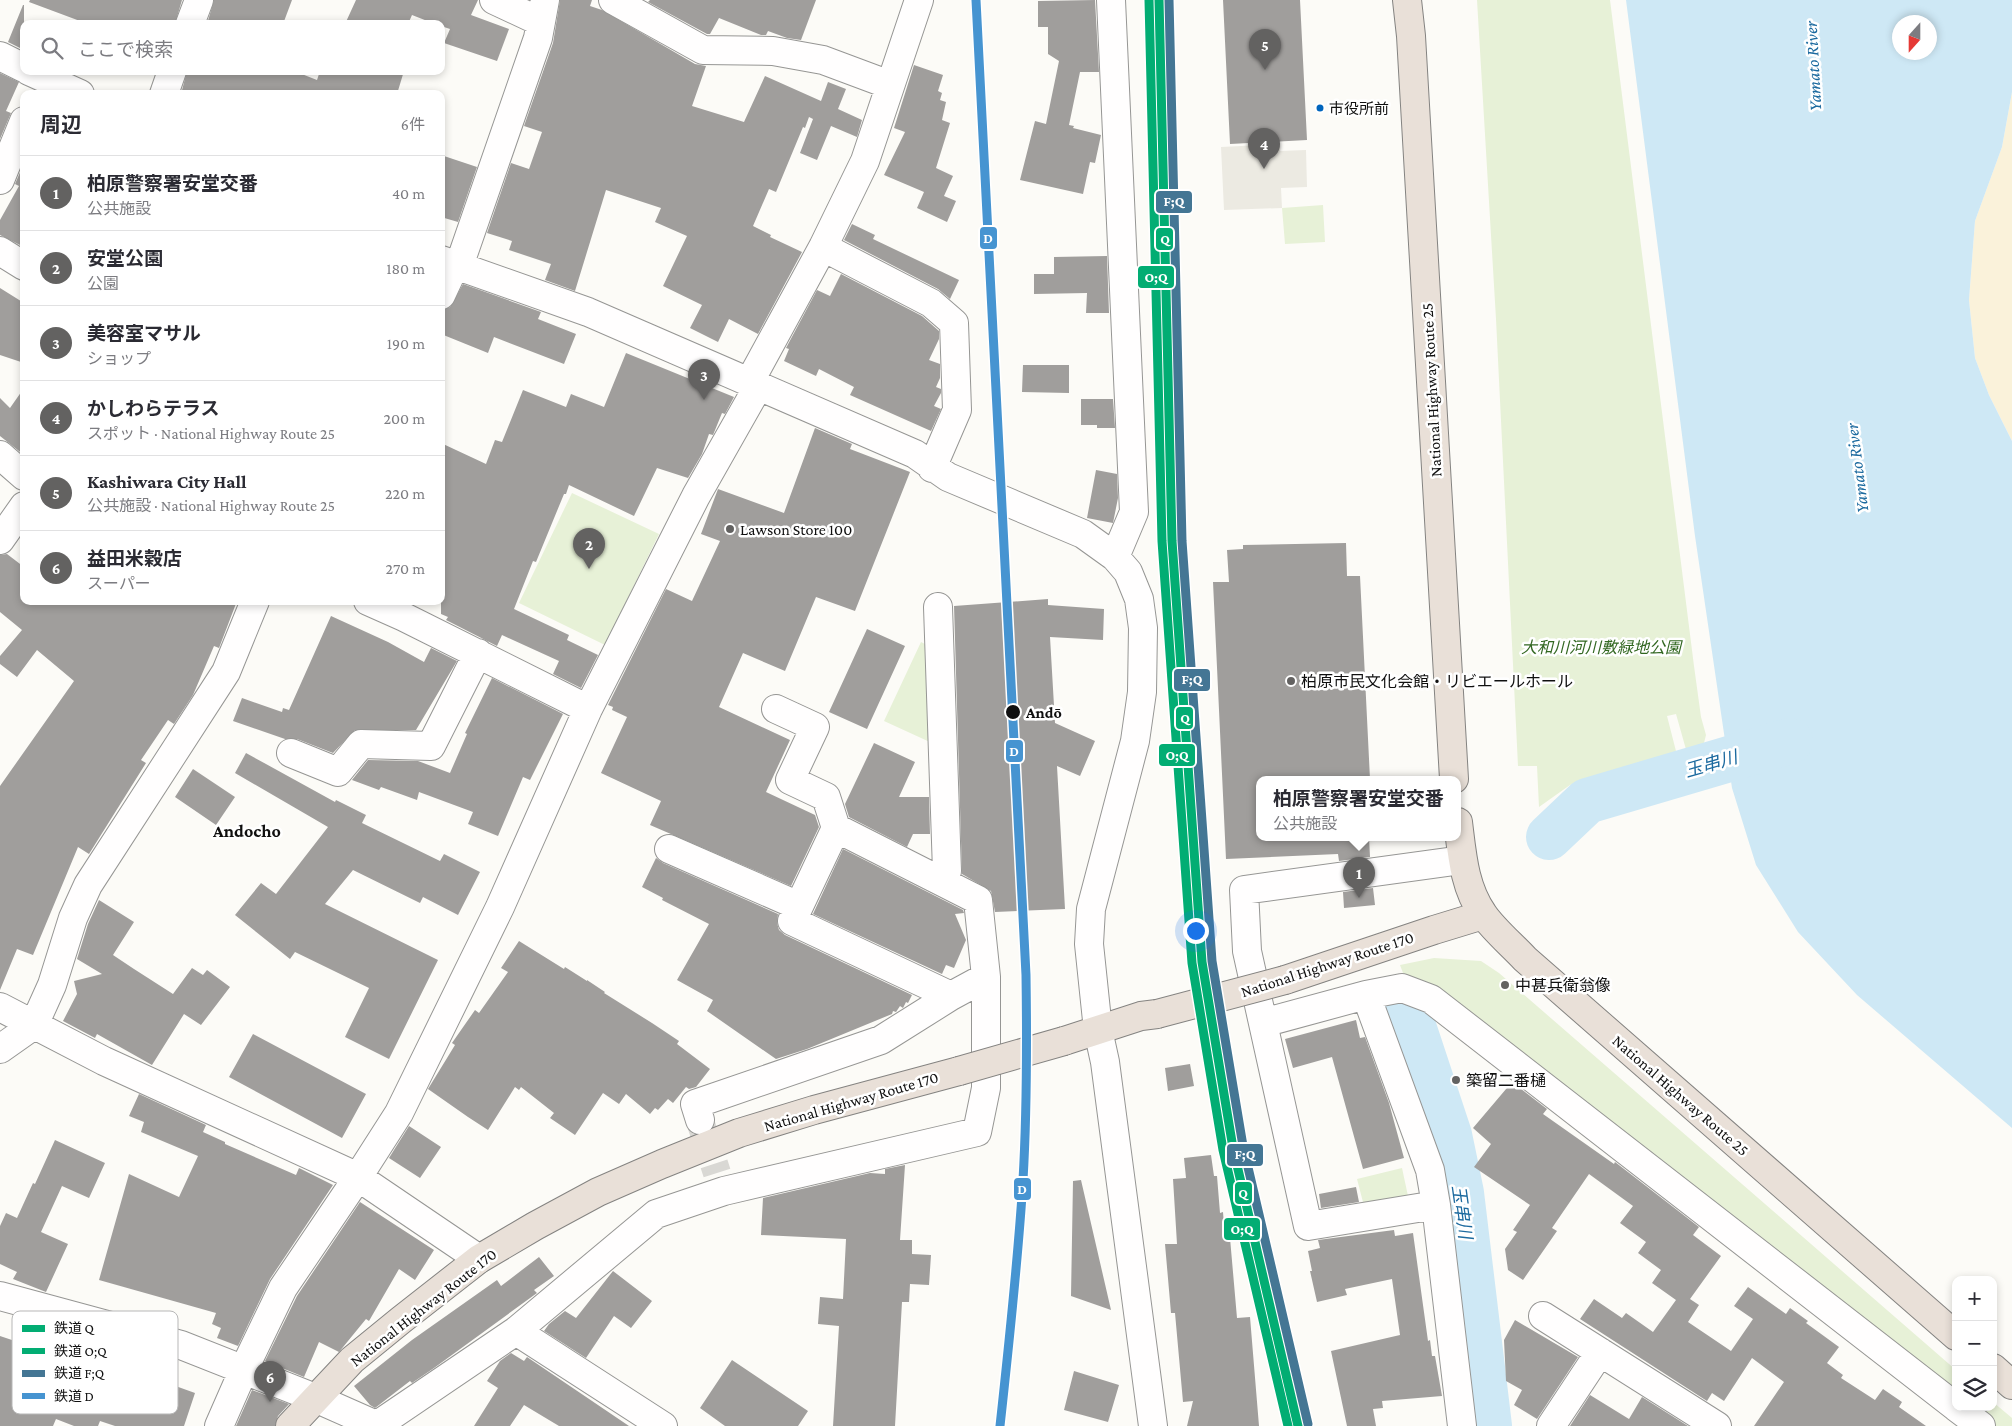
<!DOCTYPE html>
<html lang="ja">
<head>
<meta charset="utf-8">
<style>
	:root { --surface:#fff; --page:#f7f7f7; --text:#2b2b33; --muted:#7c7c81; --line:#e1e1e2; --accent:#636261 }
	body { margin:0; font-family:"Crimson Pro","Noto Sans JP",serif; background:var(--page); color:var(--text) }
	.controls { position:absolute; right:15px; bottom:15px; display:grid; overflow:hidden; border-radius:10px; box-shadow:0 2px 8px #0003 }
	.controls button { width:45px; height:45px; display:grid; place-items:center; padding:0; border:0; border-bottom:1px solid var(--line); background:var(--surface); color:var(--text); font:25px sans-serif }
	.compass { position:absolute; left:1892px; top:15px; width:45px; height:45px; border-radius:50%; background:var(--surface); box-shadow:0 2px 8px #0003; rotate:201deg }
	.you { position:absolute; left:1195px; top:930px; width:18px; height:18px; margin:-12px; border:4px solid #fff; border-radius:50%; background:#1a73e8; box-shadow:0 0 0 8px #1a73e833 }
	.badge { display:grid; place-items:center; width:32px; height:32px; border-radius:50%; background:var(--accent); color:#fff; font-size:16px; font-weight:700 }
	.pin { position:absolute; translate:-50% -41px; filter:drop-shadow(0 1px 2px #0008) }
	.pin::after { content:''; position:absolute; top:26px; width:18px; height:15px; background:inherit; clip-path:polygon(0 0,100% 0,50% 100%) }
	.popup { position:absolute; left:1256px; top:776px; width:205px; height:65px; box-sizing:border-box; display:grid; place-content:center; border-radius:10px; background:var(--surface); filter:drop-shadow(0 1px 4px #0005); font-size:16px; white-space:nowrap; color:var(--muted) }
	.popup b { font-size:19px; color:var(--text) }
	.popup::after { content:''; position:absolute; left:50%; top:100%; margin-left:-10px; border:10px solid transparent; border-top-color:var(--surface) }
	.list { margin:0; padding:0; list-style:none }
	h2 { display:flex; justify-content:space-between; align-items:center; height:65px; margin:0; padding:0 20px; font-size:21px }
	h2 small { font-size:16px; font-weight:400; color:var(--muted) }
	.list li { display:grid; grid-template-columns:32px 1fr auto; gap:15px; align-items:center; box-sizing:border-box; height:75px; padding:0 20px; border-top:1px solid var(--line) }
	.list b { display:block; font-size:19px; white-space:nowrap }
	.list p { margin:0; font-size:16px; white-space:nowrap; color:var(--muted) }
	.list em { font-size:16px; font-style:normal; color:var(--muted) }
	.icon { flex:none; width:28px; height:28px; fill:none; stroke:currentColor; stroke-width:2; stroke-linecap:round; stroke-linejoin:round }
	.map { position:relative; flex:none; width:2012px; height:1426px; overflow:hidden }
	.search { position:absolute; background:var(--surface); box-shadow:0 2px 8px #0003; left:20px; top:20px; width:425px; height:55px; display:flex; align-items:center; gap:12px; box-sizing:border-box; padding:0 18px; border-radius:10px; color:var(--muted); font-size:19px }
	.panel { position:absolute; background:var(--surface); box-shadow:0 2px 8px #0003; left:20px; top:90px; width:425px; height:515px; border-radius:10px }
	.map>svg:first-child { display:block }
</style>
</head>
<body>
<div class="map">
<svg width="2012" height="1426" viewBox="0 0 2012 1426">
	<rect width="100%" height="100%" fill="#fcfbf7"/>
	<path fill="#e7f1d7" d="M1477 0H1610L1694 666 1701 717 1706 735 1704 743 1687 753 1676 714 1667 716 1677 755 1570 785 1539 807 1537 766H1518L1496 319Z
		M1323 205 1325 242 1285 244 1282 208Z
		M572 493 659 534 605 645 519 603Z
		M921 642 929 646 932 743 884 721Z
		M1434 958 1481 961 1499 973 1956 1370V1400L1507 1045 1403 973 1400 965Z
		M1402 1168 1408 1196 1364 1206 1357 1179Z
		M1993 1402 2012 1418V1426H1988L1965 1407H1993Z"/>
	<path fill="#faf2da" d="M2012 92V441L1989 395 1975 358 1969 300 1975 221 2002 147Z"/>
	<path fill="#eceae2" d="M1280 144V151L1306 150 1307 187 1281 188 1282 208 1224 210 1221 147Z"/>
	<path fill="#cee8f5" fill-rule="evenodd" d="M1626 0H2012V92L2002 147 1975 221 1969 300 1975 358 1989 395 2012 441V1128L1857 995 1798 932 1756 865 1732 788 1695 536ZM1900 22H1930V52H1900Z"/>
	<g fill="none" stroke-linecap="round" stroke-linejoin="round">
		<path stroke="#cee8f5" stroke-width="46" d="M1549 837 1587 801 1790 741
			M1406 1005 1449 1135 1461 1193 1489 1426"/>
	</g>
	<path fill="#a09e9c" d="M30 0H182L175 24H88L29 2Z
		M214 0H292L283 24H207Z
		M356 0H478L471 15 509 29 497 61 444 43 450 29 441 26V24H435L412 15 408 24H345Z
		M560 0H592L590 6 602 10 695 64 706 66 692 106 744 122 765 76 821 101 828 82 846 89 838 109 862 120 857 137 831 126 817 160 800 153 813 119 809 117 805 128 803 127 776 192 769 189 753 226 771 235 770 237 802 252 758 334 729 319 718 342 690 328 702 305 663 286 687 236 655 222 661 208 606 190 575 291 545 280 551 264 509 250 512 241 487 233 511 163 529 169 542 132 524 126 553 43Z
		M650 0H816L801 40 787 38 768 31 766 35H761L719 18 710 34H707L648 2Z
		M1095 0 1099 72H1080L1069 125 1074 126 1073 128 1101 135 1095 163 1090 162 1083 194 1020 180 1035 121 1046 124 1059 61 1048 54V27H1038V1Z
		M1223 0H1300L1307 140 1230 144Z
		M23 5H24V50L8 42Z
		M914 65 943 75 938 91 942 93 940 100 946 102 942 120 950 123 936 168 953 176 944 196 956 201 947 222 917 208 924 192 884 175 905 132 894 128Z
		M187 71H294L317 80 320 71H404L397 94H181Z
		M0 73 19 82 6 111 11 113 0 139Z
		M441 155 477 167 458 222 441 217Z
		M24 163V247L0 235V220L19 186 15 184Z
		M852 224 875 235 873 239 959 280 950 299 938 289 844 240Z
		M1107 256 1109 313H1086L1087 293 1034 294V274H1054V257Z
		M841 274 922 316 939 331V339L929 360 940 364V378L936 387 941 389V393L934 406 941 409 931 431 850 395 854 387 819 369 816 376 784 361 789 349 786 348 817 290 830 296Z
		M463 284 541 312 538 319 576 334 564 364 494 337 488 353 441 334V310L450 307Z
		M0 288 24 303V363L0 355Z
		M626 353 734 397 725 414 722 413 713 435 709 434 702 454 688 478 657 468 634 516 569 485 566 494H564L536 562 533 561 514 609 569 635 567 640 598 655 581 688 553 674 559 661 502 635 497 646 446 620 448 617 441 614V443L486 464 495 440 502 442 523 390 566 407 571 394 604 407Z
		M1023 365H1069V393L1022 392Z
		M24 388V455L0 436V398L10 408Z
		M1081 399H1113L1115 428H1097V425H1081Z
		M815 428 852 444 850 449 910 472 855 611 816 597 785 671 743 653 719 707 790 740 766 792 815 815 819 827 791 886 650 825 661 801 601 773 627 717 612 710 613 707 608 705 666 589 692 601 720 541 701 534 718 489 784 513Z
		M1096 470 1117 474 1118 498 1113 523 1087 518Z
		M1346 543 1347 576H1360L1370 779H1260V837H1369L1370 857 1339 861 1338 854 1226 859 1213 582H1229L1227 550 1243 549V545Z
		M7 554 24 567V601H237L219 648 214 646 193 695 174 724 168 720 141 760 146 763 89 854 78 847 33 955 17 949 0 990V786L74 681 37 650 17 677 0 664V656L22 630 0 612V555Z
		M1048 599V605L1104 609 1103 640 1050 637 1055 723 1095 741 1080 776 1057 766 1065 909 995 912 991 891 962 874 954 606Z
		M331 616 388 642 424 662 431 648 457 661 416 730H355L333 753 297 739H285L233 721 242 698 282 712 283 708 289 710Z
		M867 629 905 646 867 729 829 712Z
		M492 678 563 714 530 780 523 777 498 836 468 824 473 812 419 792 417 800 381 787 379 790 352 780 368 760 418 761 450 773 467 734 465 733Z
		M874 743 915 762 899 797H929L930 834H913L907 847 849 817 845 804Z
		M246 753 335 802 336 800 366 815 362 823 440 861 444 854 480 872 458 915 423 897 420 903 353 870 325 904 438 960 389 1059 345 1037 369 988 295 952 290 959 235 915 261 883 276 894 328 827 235 773Z
		M193 769 235 797 216 825 175 797Z
		M843 849 963 910 964 913 955 914 966 940 954 968 946 965 942 974 813 914Z
		M656 858 663 863 778 914 777 923 779 930 785 935 912 995 908 1003 906 1002 903 1008 900 1006 896 1012 893 1011 892 1014 807 1049 776 1059 707 1011 713 1000 677 980 709 924 662 900 663 898 642 887Z
		M1373 888 1375 905 1344 908 1343 892Z
		M99 900 134 922 113 955 134 969 173 994 192 968 203 975 207 970 230 987 201 1025 184 1014 152 1065 97 1034 95 1038 63 1021 77 994 74 981 102 974 77 959 88 924Z
		M519 941 564 969 565 967 587 981V980L605 992 604 993 652 1023 679 1041 677 1044 710 1069 696 1087 689 1089 686 1087 673 1103 668 1099 658 1110 655 1108 650 1114 626 1094 619 1104 603 1093 575 1135 550 1118 554 1113 521 1087 519 1090 515 1087 488 1130 468 1117 428 1089 455 1045 452 1043 475 1010 479 1013 508 972 501 968Z
		M1356 1020 1360 1038 1365 1037 1389 1103 1404 1158 1363 1169 1332 1057 1293 1068 1285 1039Z
		M253 1034 366 1094 342 1138 229 1077Z
		M1190 1064 1194 1086 1168 1091 1165 1068Z
		M1512 1082 1547 1109 1543 1114 1614 1164 1615 1162 1699 1227 1693 1235 1721 1256 1690 1299 1699 1305 1688 1322 1731 1351 1753 1319 1734 1306 1748 1287 1786 1314 1790 1308 1808 1321 1806 1323 1839 1347 1827 1363 1843 1375 1841 1378 1875 1400 1883 1389 1902 1402 1899 1407 1926 1426H1754L1784 1382 1752 1358 1724 1401 1712 1393 1707 1401 1580 1319 1594 1299 1622 1318 1626 1313 1653 1332 1676 1300 1652 1283 1661 1270 1638 1253 1646 1242 1620 1223 1633 1206 1589 1174 1552 1228 1557 1231 1523 1280 1508 1270 1505 1249 1517 1232 1513 1230 1530 1205 1474 1167 1491 1144 1473 1128Z
		M139 1094 206 1125 203 1132 225 1142V1144L296 1175 299 1168 333 1185 270 1279 238 1346 217 1338 221 1328 212 1324 216 1313 99 1280 129 1174 179 1197 198 1156 141 1132 144 1122 129 1116Z
		M409 1126 441 1147 420 1178 389 1158Z
		M55 1140 105 1163 89 1198 62 1186 41 1232 68 1244 46 1292 13 1279 17 1272 0 1264V1226L6 1213 17 1218 33 1183 35 1184Z
		M1211 1155 1214 1176H1217L1220 1213 1223 1212 1225 1238H1230L1237 1318 1250 1317 1259 1426H1187L1193 1401 1183 1402 1175 1313H1171L1165 1244H1177L1173 1179 1186 1178 1184 1158Z
		M905 1165 900 1240H912V1254L931 1255 929 1285 910 1284 909 1302H902L895 1426H833L839 1326 818 1324 820 1297 843 1299 846 1239 761 1235 763 1198 870 1173 885 1174V1169Z
		M1081 1180 1111 1310 1071 1296 1073 1181Z
		M1356 1187 1359 1202 1321 1208 1319 1194Z
		M360 1202 434 1250 415 1280 399 1269 369 1321 366 1319 339 1352 319 1342 304 1377 265 1361 297 1296Z
		M1394 1230 1395 1236 1413 1233 1428 1341 1430 1340 1432 1356H1435L1442 1396 1382 1401 1383 1408 1373 1409 1376 1426H1347L1331 1351 1400 1335 1392 1279 1345 1289 1347 1295 1317 1302 1310 1271H1312L1308 1251 1320 1248 1318 1240Z
		M539 1257 554 1276 534 1290 537 1293 434 1368 412 1383 410 1381 375 1408 370 1405 354 1386 412 1340 497 1280 501 1286Z
		M613 1271 652 1301 631 1328 614 1316 586 1358 544 1331 549 1324 565 1311 576 1318Z
		M1515 1320 1578 1357 1537 1419 1514 1405 1522 1390 1506 1381 1504 1340Z
		M36 1322 82 1334 77 1346 83 1348 81 1352 195 1393 184 1426H115L100 1421 98 1426H74L56 1419 53 1426H0V1336L27 1345Z
		M511 1353 524 1361 527 1357 629 1426H559L524 1405 510 1426H474L498 1388 487 1381 500 1361Z
		M732 1360 808 1411 798 1426H725L700 1408Z
		M1074 1371 1119 1385 1108 1422 1064 1410Z
		M252 1390 289 1404 278 1416 275 1426H236Z
		M1590 1395 1629 1419 1642 1397 1688 1426H1570Z"/>
	<g fill="none" stroke-linecap="round" stroke-linejoin="round">
		<path stroke="#d9d8d4" stroke-width="28" stroke-dasharray="28 14" stroke-linecap="butt" d="M701 1124 717 1173"/>
		<defs>
			<path id="minor" d="M494 0 541 22
				M613 0 703 50 773 51 823 60 890 85
				M1111 0 1134 512 1115 557
				M190 24 199 0
				M0 56 24 68
				M29 71 80 94
				M164 94 172 71
				M0 180 24 121
				M823 247 931 303 954 323 957 410 932 468
				M0 251 24 266
				M441 260 588 312 915 454 948 477 1083 534 1115 557 1128 572 1139 599 1143 628 1142 692 1135 741 1091 909 1089 944 1098 1030 1105 1062 1153 1426
				M459 266 538 38 545 0
				M441 295 455 265
				M750 381 823 247 865 161 919 0
				M0 455 24 476
				M0 540 24 506
				M368 601 404 617 588 709
				M938 607 947 871
				M776 709 815 727 790 780 826 797 836 828 792 921 951 996 986 977
				M291 753 338 772 361 744 431 746 478 653
				M669 849 799 906
				M1366 995 1430 1170 1436 1205 1462 1426
				M0 1007 104 1061 358 1177 479 1259
				M1263 1023 1366 995 1402 988 1431 999 1956 1407
				M0 1049 34 1025 52 985 73 918 88 885 226 672 255 601
				M700 1120 695 1104 881 1040 951 996
				M1436 1205 1308 1226 1247 951 1244 890 1462 860
				M0 1296 181 1345 315 1398 376 1425
				M1543 1316 1717 1426
				M516 1331 663 1426
				M1956 1407 1981 1426
				M219 1426 244 1369 283 1288 358 1177 399 1113 500 907 588 709 696 496 759 385
				M376 1426 516 1331 656 1214 724 1191 977 1132 986 1088V977L978 900 836 828
				M1551 1426 1600 1352"/>
			<path id="highway" d="M1407 0 1411 36 1454 779
				M1458 822C1462 854 1464 887 1483 914 1493 929 1512 945 1525 959L1956 1336
				M1285 980 1434 930 1483 915
				M1064 1041 1141 1016 1157 1014
				M1993 1368 2012 1385
				M290 1426 352 1360 401 1320 479 1259 535 1226 598 1192 662 1164 739 1133 814 1110 959 1071"/>
		</defs>
		<use href="#minor" stroke="#969694" stroke-width="30"/>
		<use href="#highway" stroke="#848381" stroke-width="30"/>
		<use href="#minor" stroke="#fffefe" stroke-width="28"/>
		<use href="#highway" stroke="#e9e0d8" stroke-width="28"/>
		<defs>
			<path id="highway-bridge" d="M1157 1014 1285 980
				M959 1071 1064 1041"/>
		</defs>
		<use href="#highway-bridge" stroke="#848381" stroke-width="30" stroke-linecap="butt"/>
		<use href="#highway-bridge" stroke="#e9e0d8" stroke-width="28"/>
		<defs>
			<path id="rail-1" d="M1159 0 1172 541 1202 962 1233 1148 1298 1426"/>
			<path id="rail-2" d="M1149 0 1162 541 1192 963 1223 1150 1288 1426"/>
			<path id="rail-3" d="M1169 0 1182 541 1212 961 1243 1146 1308 1424"/>
			<path id="rail-4" d="M976 0 1026 975C1027 1043 1027 1112 1023 1180 1018 1262 1009 1344 1000 1426"/>
		</defs>
		<use href="#rail-1" stroke="#fff" stroke-width="12"/>
		<use href="#rail-2" stroke="#fff" stroke-width="12"/>
		<use href="#rail-3" stroke="#fff" stroke-width="12"/>
		<use href="#rail-4" stroke="#fff" stroke-width="12"/>
		<use href="#rail-1" stroke="#02ad73" stroke-width="9"/>
		<use href="#rail-2" stroke="#02ad73" stroke-width="9"/>
		<use href="#rail-3" stroke="#447694" stroke-width="9"/>
		<use href="#rail-4" stroke="#4694d1" stroke-width="9"/>
	</g>
	<circle fill="#0065bd" stroke="#fff" stroke-width="2" cx="1320" cy="108" r="4.5"/>
	<g fill="#636261" stroke="#fff" stroke-width="2">
		<circle cx="730" cy="529" r="5"/>
		<circle cx="1291" cy="681" r="5"/>
		<circle cx="1505" cy="985" r="5"/>
		<circle cx="1456" cy="1080" r="5"/>
	</g>
	<circle fill="#101010" stroke="#fff" stroke-width="2" cx="1013" cy="712" r="8"/>
	<g text-anchor="middle" stroke-width="5" stroke-linejoin="round" paint-order="stroke">
		<g font-size="15" fill="#101010" stroke="#fff" text-anchor="start">
			<text x="1329" y="114">市役所前</text>
		</g>
		<g font-size="16" fill="#101010" stroke="#fff">
			<text transform="translate(1431 390) rotate(-93)" y="6">National Highway Route 25</text>
			<text transform="translate(1327 964) rotate(-18)" y="6">National Highway Route 170</text>
			<text transform="translate(1681 1095) rotate(41)" y="6">National Highway Route 25</text>
			<text transform="translate(851 1101) rotate(-16)" y="6">National Highway Route 170</text>
			<text transform="translate(423 1307) rotate(-38)" y="6">National Highway Route 170</text>
		</g>
		<g font-size="16" fill="#101010" stroke="#fff" text-anchor="start">
			<text x="740" y="535">Lawson Store 100</text>
			<text x="1301" y="687">柏原市民文化会館・リビエールホール</text>
			<text x="1515" y="991">中甚兵衛翁像</text>
			<text x="1466" y="1086">築留二番樋</text>
		</g>
		<g font-size="16" font-style="italic" fill="#326721" stroke="#fff">
			<text x="1601" y="653">大和川河川敷緑地公園</text>
		</g>
		<g font-size="16" font-weight="bold" fill="#101010" stroke="#fff" text-anchor="start">
			<text x="1026" y="718">Andō</text>
		</g>
		<g font-size="18" font-style="italic" fill="#1c6a9f" stroke="#fff">
			<text transform="translate(1813 66) rotate(-93)" y="6">Yamato River</text>
			<text transform="translate(1857 468) rotate(-97)" y="6">Yamato River</text>
			<text transform="translate(1711 764) rotate(-16)" y="6">玉串川</text>
			<text transform="translate(1462 1212) rotate(82)" y="6">玉串川</text>
		</g>
		<g font-size="18" font-weight="bold" fill="#101010" stroke="#fff">
			<text x="247" y="837">Andocho</text>
		</g>
	</g>
	<rect x="12" y="1311" width="166" height="103" rx="8" fill="#fff" stroke="#b7b7b7" stroke-width="1"/>
	<rect x="22" y="1325" width="23" height="7" fill="#02ad73"/>
	<rect x="22" y="1348" width="23" height="6" fill="#02ad73"/>
	<rect x="22" y="1370" width="23" height="7" fill="#447694"/>
	<rect x="22" y="1393" width="23" height="6" fill="#4694d1"/>
	<g font-size="14" fill="#101010">
		<text x="54" y="1333">鉄道 Q</text>
		<text x="54" y="1356">鉄道 O;Q</text>
		<text x="54" y="1378">鉄道 F;Q</text>
		<text x="54" y="1401">鉄道 D</text>
	</g>
	<g stroke="#fff" stroke-width="2">
		<rect x="1155" y="190" width="38" height="24" rx="5" fill="#447694"/>
		<rect x="979" y="226" width="19" height="24" rx="5" fill="#4694d1"/>
		<rect x="1155" y="227" width="19" height="24" rx="5" fill="#02ad73"/>
		<rect x="1137" y="265" width="38" height="24" rx="5" fill="#02ad73"/>
		<rect x="1173" y="668" width="38" height="24" rx="5" fill="#447694"/>
		<rect x="1175" y="706" width="19" height="24" rx="5" fill="#02ad73"/>
		<rect x="1005" y="739" width="19" height="24" rx="5" fill="#4694d1"/>
		<rect x="1158" y="743" width="38" height="24" rx="5" fill="#02ad73"/>
		<rect x="1226" y="1143" width="38" height="24" rx="5" fill="#447694"/>
		<rect x="1013" y="1177" width="19" height="24" rx="5" fill="#4694d1"/>
		<rect x="1234" y="1181" width="19" height="24" rx="5" fill="#02ad73"/>
		<rect x="1223" y="1217" width="38" height="24" rx="5" fill="#02ad73"/>
	</g>
	<g font-size="14" text-anchor="middle" font-weight="bold" fill="#fff">
		<text x="1174" y="206">F;Q</text>
		<text x="988" y="243">D</text>
		<text x="1165" y="244">Q</text>
		<text x="1156" y="282">O;Q</text>
		<text x="1192" y="684">F;Q</text>
		<text x="1185" y="723">Q</text>
		<text x="1014" y="756">D</text>
		<text x="1177" y="760">O;Q</text>
		<text x="1245" y="1159">F;Q</text>
		<text x="1022" y="1194">D</text>
		<text x="1243" y="1198">Q</text>
		<text x="1242" y="1234">O;Q</text>
	</g>
</svg>
<div class="controls">
<button>+</button>
<button>−</button>
<button><svg class="icon" aria-label="layers" viewBox="0 0 24 24"><path d="M12 4l9 5-9 5-9-5zM3 14l9 5 9-5"/></svg></button>
</div>
<svg class="compass" viewBox="-18 -18 36 36"><path d="M0-13l5 13h-10z" fill="#e53935"/><path d="M0 13l5-13h-10z" fill="#7c7c81"/></svg>
<div class="you"></div>
<div class="pin badge" style="left:1359px;top:898px">1</div>
<div class="popup"><b>柏原警察署安堂交番</b>公共施設</div>
<div class="pin badge" style="left:589px;top:569px">2</div>
<div class="pin badge" style="left:704px;top:400px">3</div>
<div class="pin badge" style="left:1264px;top:169px">4</div>
<div class="pin badge" style="left:1265px;top:70px">5</div>
<div class="pin badge" style="left:270px;top:1402px">6</div>
<div class="search"><svg class="icon" aria-label="search" viewBox="0 0 24 24"><circle cx="10" cy="10" r="6"/><path d="M15 15l6 6"/></svg>ここで検索</div>
<section class="panel">
<h2>周辺<small>6件</small></h2>
<ul class="list">
<li><span class="badge">1</span><div><b>柏原警察署安堂交番</b><p>公共施設</p></div><em>40 m</em></li>
<li><span class="badge">2</span><div><b>安堂公園</b><p>公園</p></div><em>180 m</em></li>
<li><span class="badge">3</span><div><b>美容室マサル</b><p>ショップ</p></div><em>190 m</em></li>
<li><span class="badge">4</span><div><b>かしわらテラス</b><p>スポット · National Highway Route 25</p></div><em>200 m</em></li>
<li><span class="badge">5</span><div><b>Kashiwara City Hall</b><p>公共施設 · National Highway Route 25</p></div><em>220 m</em></li>
<li><span class="badge">6</span><div><b>益田米穀店</b><p>スーパー</p></div><em>270 m</em></li>
</ul>
</section>
</div>
</body>
</html>
